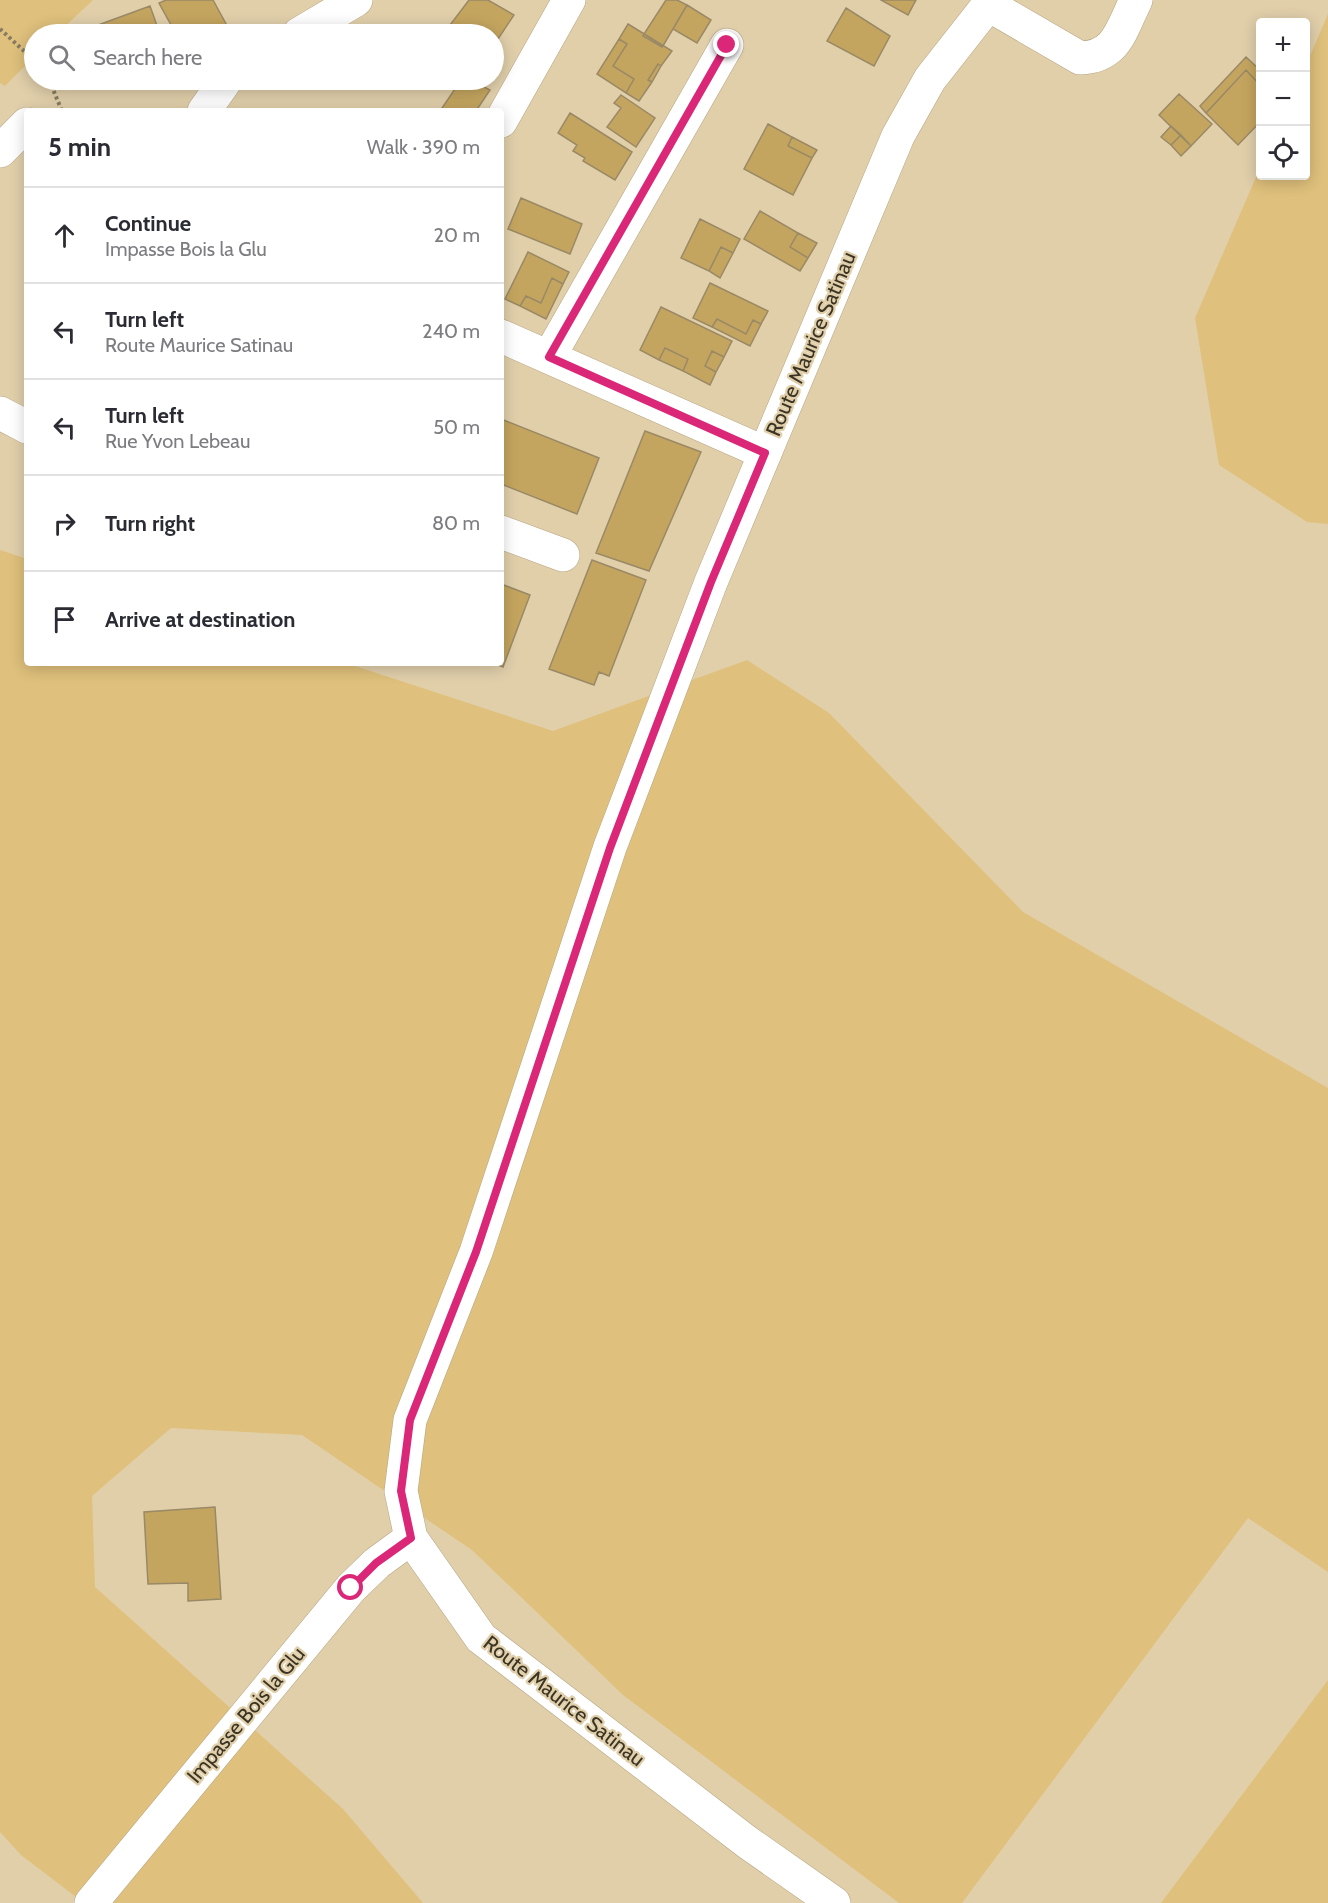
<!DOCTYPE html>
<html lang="en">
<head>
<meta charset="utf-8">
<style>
	:root { --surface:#fff; --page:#f2f2f3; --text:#2b2b33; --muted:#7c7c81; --line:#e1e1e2 }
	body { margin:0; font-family:Cabin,sans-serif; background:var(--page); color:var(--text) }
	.controls { position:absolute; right:18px; top:18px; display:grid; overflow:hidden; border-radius:6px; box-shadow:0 3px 15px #0003 }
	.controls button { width:54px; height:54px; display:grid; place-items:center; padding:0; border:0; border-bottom:2px solid var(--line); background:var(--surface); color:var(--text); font:30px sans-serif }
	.stop { position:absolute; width:18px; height:18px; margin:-14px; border:4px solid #db2777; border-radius:50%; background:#fff }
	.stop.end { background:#db2777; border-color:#fff; box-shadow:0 2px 6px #0008 }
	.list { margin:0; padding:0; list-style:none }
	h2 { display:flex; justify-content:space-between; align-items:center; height:78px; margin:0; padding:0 24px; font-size:26px }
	h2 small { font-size:20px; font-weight:400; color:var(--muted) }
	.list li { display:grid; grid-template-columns:39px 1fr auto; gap:18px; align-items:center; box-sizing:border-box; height:96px; padding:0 24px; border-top:2px solid var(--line) }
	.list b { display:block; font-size:22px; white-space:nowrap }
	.list p { margin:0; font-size:20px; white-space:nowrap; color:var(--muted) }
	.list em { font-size:20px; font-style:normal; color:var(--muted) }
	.icon { flex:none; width:33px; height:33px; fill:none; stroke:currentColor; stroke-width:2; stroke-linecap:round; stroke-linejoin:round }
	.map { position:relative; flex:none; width:1328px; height:1903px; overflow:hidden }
	.search { position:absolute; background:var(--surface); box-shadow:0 3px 15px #0003; left:24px; top:24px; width:480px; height:66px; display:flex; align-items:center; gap:15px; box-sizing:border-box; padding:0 21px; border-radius:33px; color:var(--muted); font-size:22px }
	.panel { position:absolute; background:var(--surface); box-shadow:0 3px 15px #0003; left:24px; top:108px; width:480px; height:558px; border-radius:6px }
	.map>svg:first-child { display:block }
</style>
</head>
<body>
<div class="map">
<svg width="1328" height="1903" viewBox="0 0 1328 1903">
	<rect width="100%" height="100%" fill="#e1cfaa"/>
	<path fill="#dfc07c" d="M0 0H93L57 34H34V57L5 86 0 83Z
		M1328 14V524L1307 522 1219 465 1195 318 1260 168V176H1306V65Z
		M0 550 27 559V663H346L553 731 747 660 829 713 1023 912 1328 1088V1572L1248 1518 962 1903H899L623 1695 472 1550 302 1435 171 1428 92 1496 95 1587 343 1809 423 1903H84L21 1855 0 1832Z
		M1328 1680V1903H1161Z"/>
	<path fill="#c4a55f" stroke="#9a8966" stroke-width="1.5" d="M166 0H213L231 33 176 34 159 3Z
		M469 0H488L514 15 494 45V34H463L450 25Z
		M666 0H677L687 5 663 46 644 34Z
		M881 0H916L908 15Z
		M687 5 711 20 697 43 673 29Z
		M150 6 160 34H90V28Z
		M846 8 890 36 874 66 827 41Z
		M628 24 672 51 661 66 658 64 648 80 652 82 639 101 626 93 634 79 613 66 627 44 619 39Z
		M644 34 663 46 662 47 643 36Z
		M619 39 627 44 613 66 634 79 626 93 597 74Z
		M1246 57 1260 70V85L1246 70 1206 113 1200 106Z
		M658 64 661 66 652 82 648 80Z
		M1246 70 1260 85V122L1238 145 1206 113Z
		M461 80H471L490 90 476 111H440Z
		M1179 94 1212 124 1191 146 1159 115Z
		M621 95 655 118 636 147 607 127 621 108 614 103Z
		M570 113 632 152 615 180 583 161 585 158 573 151 577 145 558 133Z
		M768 124 792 137 788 146 812 158 793 195 744 169Z
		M1171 126 1181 135 1171 145 1161 137Z
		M1181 135 1191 146 1181 156 1171 145Z
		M792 137 817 150 812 158 788 146Z
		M521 198 582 224 570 254 508 229Z
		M760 211 798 233 790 247 808 258 800 271 744 239Z
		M700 219 740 239 733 253 721 247 709 271 681 258Z
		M798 233 817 243 808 258 790 247Z
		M721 247 733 253 720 278 709 271Z
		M528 252 569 272 563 284 552 278 541 303 526 296 520 306 505 299Z
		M552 278 563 284 546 319 520 306 526 296 541 303Z
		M710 283 768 311 761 324 753 320 746 334 717 319 712 327 693 318Z
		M661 307 732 341 724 357 712 351 705 366 716 372 710 385 683 371 688 359 665 348 659 360 640 350Z
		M717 319 746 334 753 320 761 324 750 346 712 327Z
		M665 348 688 359 683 371 659 360Z
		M712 351 724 357 716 372 705 366Z
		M501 419 599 458 577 514 501 484Z
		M645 431 701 452 649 571 596 553Z
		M592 560 646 580 609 676 599 672 594 685 549 669Z
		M501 584 530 595 503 667 493 663H501Z
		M215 1507 221 1599 188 1601V1583L148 1584 144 1512Z"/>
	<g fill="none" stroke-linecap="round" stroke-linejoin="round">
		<defs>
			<path id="minor" d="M987 4 1080 58C1117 57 1121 30 1136 0
				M299 34 356 0
				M204 111 226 80
				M501 121 569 0
				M0 151 27 124
				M501 336 765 453
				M549 357 727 45
				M0 413 27 427
				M501 532 563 555
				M91 1903 351 1588 377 1563 411 1538"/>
			<path id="major" d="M834 1903 747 1842 481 1638 411 1538 401 1491 410 1420 476 1252 610 847 711 582 898 136 930 79 992 0"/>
		</defs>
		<use href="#minor" stroke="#b5a480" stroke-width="34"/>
		<use href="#major" stroke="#b5a480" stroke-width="34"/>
		<path stroke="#877b62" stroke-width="4" stroke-dasharray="3 3" stroke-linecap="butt" d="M0 29 34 60
			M49 80 62 111"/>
		<use href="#minor" stroke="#fff" stroke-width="33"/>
		<use href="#major" stroke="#fff" stroke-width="33"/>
	</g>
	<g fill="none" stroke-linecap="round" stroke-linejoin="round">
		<path stroke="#db2777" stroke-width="8" d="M351 1588 376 1563 411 1538 401 1491 410 1420 476 1252 610 848 711 582 765 453 549 357 727 45"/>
	</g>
	<g text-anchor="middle" stroke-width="4.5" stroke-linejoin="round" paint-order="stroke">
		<g font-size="21" fill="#3a3425" stroke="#e1cfaa">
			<text transform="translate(811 344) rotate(-67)" y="7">Route Maurice Satinau</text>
			<text transform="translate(564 1701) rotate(38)" y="7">Route Maurice Satinau</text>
			<text transform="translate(246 1715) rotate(-50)" y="7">Impasse Bois la Glu</text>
		</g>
	</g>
</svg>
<div class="controls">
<button>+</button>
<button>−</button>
<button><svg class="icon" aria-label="locate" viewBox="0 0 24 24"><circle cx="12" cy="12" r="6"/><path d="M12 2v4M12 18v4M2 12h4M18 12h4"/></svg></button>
</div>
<div class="stop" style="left:351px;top:1588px"></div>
<div class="stop end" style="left:727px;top:45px"></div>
<div class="search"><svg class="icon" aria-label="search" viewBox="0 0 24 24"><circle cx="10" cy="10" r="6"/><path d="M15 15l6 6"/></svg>Search here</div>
<section class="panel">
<h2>5 min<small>Walk · 390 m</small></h2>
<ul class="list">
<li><svg class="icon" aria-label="ahead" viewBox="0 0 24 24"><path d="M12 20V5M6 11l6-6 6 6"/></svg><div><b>Continue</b><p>Impasse Bois la Glu</p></div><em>20 m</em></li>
<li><svg class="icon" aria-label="left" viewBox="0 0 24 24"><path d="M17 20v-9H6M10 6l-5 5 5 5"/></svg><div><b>Turn left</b><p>Route Maurice Satinau</p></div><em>240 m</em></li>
<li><svg class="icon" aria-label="left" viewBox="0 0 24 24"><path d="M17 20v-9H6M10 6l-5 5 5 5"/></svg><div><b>Turn left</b><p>Rue Yvon Lebeau</p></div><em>50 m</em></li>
<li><svg class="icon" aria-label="right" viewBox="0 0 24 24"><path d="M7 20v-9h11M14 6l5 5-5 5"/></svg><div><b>Turn right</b></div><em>80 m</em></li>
<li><svg class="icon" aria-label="arrive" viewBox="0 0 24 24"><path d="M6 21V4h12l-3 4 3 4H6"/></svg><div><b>Arrive at destination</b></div></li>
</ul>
</section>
</div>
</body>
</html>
